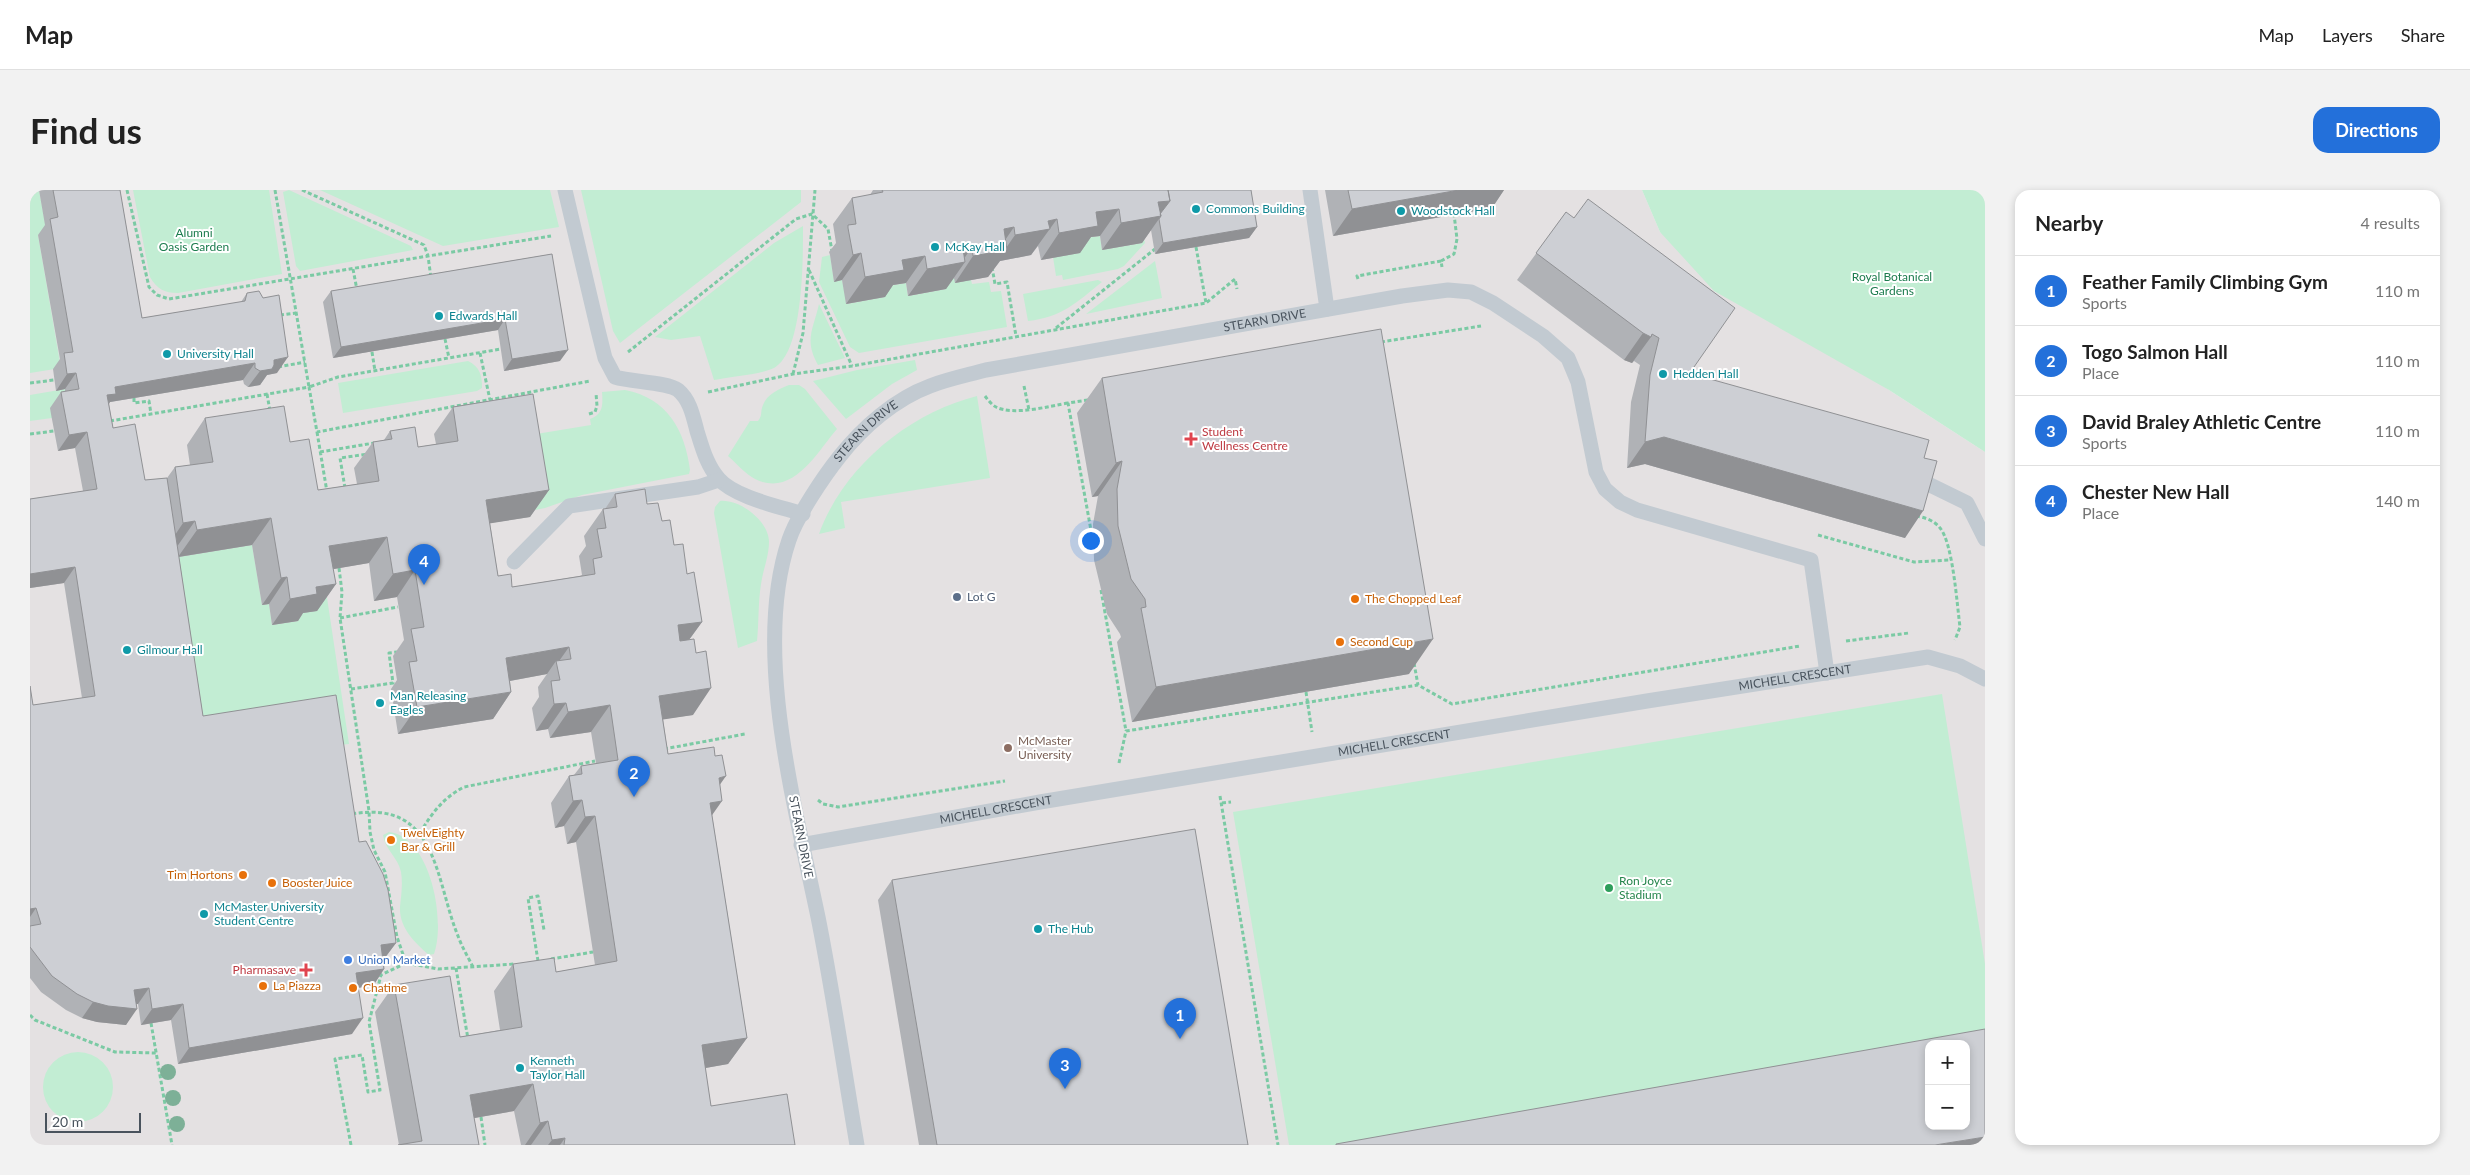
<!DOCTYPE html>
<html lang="en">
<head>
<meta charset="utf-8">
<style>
	:root { --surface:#fff; --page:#f2f2f2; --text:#222; --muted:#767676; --line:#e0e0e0; --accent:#2370da }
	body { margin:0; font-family:Lato,sans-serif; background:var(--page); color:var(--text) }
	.controls { position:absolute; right:15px; bottom:15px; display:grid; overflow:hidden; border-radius:10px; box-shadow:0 2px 8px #0003 }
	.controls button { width:45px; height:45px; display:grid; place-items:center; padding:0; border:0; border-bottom:1px solid var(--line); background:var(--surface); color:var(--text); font:25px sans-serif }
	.scale { position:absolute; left:15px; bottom:12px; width:96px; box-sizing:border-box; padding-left:5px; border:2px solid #49535d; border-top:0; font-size:14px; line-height:18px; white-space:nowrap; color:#49535d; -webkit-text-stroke:4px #fff; paint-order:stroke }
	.you { position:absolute; left:1060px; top:350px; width:18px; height:18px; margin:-12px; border:4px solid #fff; border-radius:50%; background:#1a73e8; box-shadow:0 0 0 8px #1a73e833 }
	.badge { display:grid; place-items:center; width:32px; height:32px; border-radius:50%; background:var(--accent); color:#fff; font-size:16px; font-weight:700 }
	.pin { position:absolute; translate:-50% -41px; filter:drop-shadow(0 1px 2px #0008) }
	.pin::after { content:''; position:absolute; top:26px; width:18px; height:15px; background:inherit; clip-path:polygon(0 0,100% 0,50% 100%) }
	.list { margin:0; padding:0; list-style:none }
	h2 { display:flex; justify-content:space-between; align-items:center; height:65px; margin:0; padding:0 20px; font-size:21px }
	h2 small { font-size:16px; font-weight:400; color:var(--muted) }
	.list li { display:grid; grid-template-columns:32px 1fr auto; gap:15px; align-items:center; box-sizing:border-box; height:70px; padding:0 20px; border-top:1px solid var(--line) }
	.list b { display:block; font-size:19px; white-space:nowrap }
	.list p { margin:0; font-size:16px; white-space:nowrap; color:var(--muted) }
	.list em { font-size:16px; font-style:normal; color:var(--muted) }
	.map { position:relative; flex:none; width:1955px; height:955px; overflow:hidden; border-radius:15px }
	header { display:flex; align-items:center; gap:30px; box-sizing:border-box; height:70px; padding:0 25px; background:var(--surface); border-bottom:1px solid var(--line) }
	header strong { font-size:24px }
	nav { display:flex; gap:28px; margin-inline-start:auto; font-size:18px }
	.intro { display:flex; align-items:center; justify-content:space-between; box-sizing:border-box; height:120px; padding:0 30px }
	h1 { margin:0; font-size:35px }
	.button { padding:12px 22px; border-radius:15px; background:var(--accent); color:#fff; font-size:18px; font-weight:700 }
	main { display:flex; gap:30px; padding:0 30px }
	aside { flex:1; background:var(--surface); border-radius:15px; box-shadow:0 2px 8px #0003 }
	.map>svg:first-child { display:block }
</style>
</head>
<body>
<header>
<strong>Map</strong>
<nav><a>Map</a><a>Layers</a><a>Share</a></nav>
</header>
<div class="intro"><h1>Find us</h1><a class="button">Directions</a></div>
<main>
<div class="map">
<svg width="1955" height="955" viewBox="0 0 1955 955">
	<rect width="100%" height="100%" fill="#f3f0f0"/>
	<path fill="#e4e1e2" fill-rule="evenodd" d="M0 0H1612L1630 42 1859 200 1955 262V955H0ZM1899 854H1936V936H1899Z"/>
	<path fill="#c2edd3" d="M0 0H9L17 43 8 45 31 178 0 183Z
		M103 0H239L252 84 148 103C134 103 127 99 120 87Z
		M259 0 381 56 383 60 270 81 266 76 253 2Z
		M290 0H520L529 37 413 56Z
		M551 0H771V12L590 153 583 141Z
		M1612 0H1955V262L1859 200 1684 101 1630 42Z
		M773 36C773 66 774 162 744 178 732 184 698 187 684 190L670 146 641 150 625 147 744 53Z
		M1070 46 1072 60 1112 53 1114 49 1115 53 1094 76 1088 79 1033 90 1032 85 1026 86 1023 67 1049 63 1048 49Z
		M800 65 804 91 812 90 817 114 854 107 853 97 876 93 878 106 916 99 915 86 941 90 942 94 959 92 961 102 971 101 977 137 829 163 820 157 789 92 792 67Z
		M1125 71 1132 108 1056 124Z
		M1068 90 1072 92C1046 113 1032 127 998 131L993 104Z
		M789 114 815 168 788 175C774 150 783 140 789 114Z
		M885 170 887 180 862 194 816 229 783 191 827 180Z
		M438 171C450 177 452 185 452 198L447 201 313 223 308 193Z
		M759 195H769L775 199 807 239C787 262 763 308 725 289 715 284 706 273 698 266L720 231H728C733 225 730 221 733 215 737 204 749 199 759 195Z
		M35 199 38 215 22 228 0 231V205Z
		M595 200C637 208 655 240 660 280L659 284 552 305 515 318 500 321 488 247 561 235 560 229C573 224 573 215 572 202Z
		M947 206 960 288 811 312 815 338 789 344C813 277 879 223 947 206Z
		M690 311C710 309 739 331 739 352 739 366 733 380 731 394 728 413 729 432 727 451L708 458 684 323 685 317Z
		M222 355 232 415 239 414 242 435 268 431 293 381 319 554 300 556 162 542 148 367Z
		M1912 504 1955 774V857L1936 854H1899L1377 955H1259L1203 622Z
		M359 642C401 647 416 731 404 764L399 765C385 753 369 738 370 717 371 706 373 694 371 682 368 667 355 660 353 645Z
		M13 897a35 35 0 1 1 70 0a35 35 0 1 1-70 0Z"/>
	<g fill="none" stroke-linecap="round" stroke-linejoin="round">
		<path stroke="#7bcaa4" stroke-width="3" stroke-dasharray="4 2.5" stroke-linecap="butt" d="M97 0 119 97 127 105 139 109 398 66 401 88
			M245 0 279 197 308 187 471 159
			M272 0 394 55 398 66 521 46
			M1166 57 1176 113
			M1411 71 1424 64 1427 49 1424 24
			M962 77 965 94 977 92 986 146
			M323 79 327 100
			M779 80 822 176
			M1328 89 1327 86 1411 71 1412 77
			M250 125 266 123
			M1026 138 1125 59
			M415 149 419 168
			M1351 152 1451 136
			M342 162 345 181
			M598 162 766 29 782 24 798 39 802 61
			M450 163 460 210
			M248 177 275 172
			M763 184 773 143 785 0
			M0 193 24 190
			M994 196 999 220
			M678 202 763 184 822 176 1176 113 1205 89 1207 99
			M237 204 240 221
			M955 206C958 210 962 215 966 217 983 226 1020 216 1038 213
			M104 208V213L119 211 121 224
			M1058 210 1038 213 1064 357
			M559 224 565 222 567 216 566 203
			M80 231 279 197 287 242 560 191
			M287 242 297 302
			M0 244 24 241
			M290 262 344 253
			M315 298 310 268 338 264
			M1886 326C1894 327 1905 331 1910 338 1923 353 1927 415 1930 437L1925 450
			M1788 345 1884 372 1920 370
			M309 378 312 402 310 428 339 621 340 642 344 660 355 682 367 747 376 773 408 779 485 774
			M1071 400 1096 541
			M310 428 368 417
			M1816 451 1879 443
			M1384 473 1388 495
			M321 499 363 493 359 463 367 462
			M1276 502 1282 542
			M634 559 715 544
			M1089 573 1096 541 1388 495 1422 514 1770 456
			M1190 606 1248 955
			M788 610 793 614 808 617 975 591
			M1192 613 1201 612
			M322 624C408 609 405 690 428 746 432 757 438 767 443 777
			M390 643C402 623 413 608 434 597L565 571
			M521 769 563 762
			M508 771 498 708 508 706 514 740
			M426 778 438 849
			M0 825 5 830 85 862 126 863
			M121 833 142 955
			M451 927 455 955
			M321 955 305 869 332 865 338 902 350 900 339 832 351 785 376 773"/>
		<g stroke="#c2cad1" stroke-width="15">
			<path d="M535 0 568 140 575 168 585 187C601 192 637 192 648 200 660 210 663 226 667 241 672 257 677 276 689 289 704 307 751 317 773 324"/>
			<path d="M1280 0 1297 119"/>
			<path d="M1892 291 1937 313 1955 349"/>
			<path d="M484 372 539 316 668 297 689 290"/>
			<path id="s1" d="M771 655 1010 612 1617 511 1898 467 1930 476 1955 489"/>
			<path id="s2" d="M827 955C814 879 803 802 788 727 765 616 722 459 759 350 767 326 794 286 810 266 833 237 865 209 900 196 918 189 938 185 956 180L1372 106 1418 100 1441 102 1463 113 1513 146 1538 168 1548 192 1566 282 1575 299 1590 312 1607 320 1781 370 1797 483"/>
		</g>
	</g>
	<g fill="#7db097">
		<circle cx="138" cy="882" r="8"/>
		<circle cx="143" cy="908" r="8"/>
		<circle cx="147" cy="934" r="8"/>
	</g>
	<path fill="#b0b2b6" d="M9 0H90L112 128 211 112 217 103 247 183 237 185 230 195 218 197 214 194 213 190 80 212 79 214 83 238 115 290 137 288 145 277 160 275 157 255 175 228 260 252 288 300 327 294 324 278 343 252 354 250 360 241 388 257 406 254 404 244 423 217 519 300 500 327 460 333 468 386 482 397 550 386 552 385 549 366 556 356 554 346 573 319H575L585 304 617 314 632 331 644 355 657 384 672 432 659 450 663 525 633 529 638 564 690 595 682 625 717 848 698 874 675 878 681 916 765 955H491L484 921 444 928 449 955H369L345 822 364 795 430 847 470 840 464 801 483 774 526 782 565 775 546 652 537 654 534 636 525 638 521 613 539 586 544 585 551 576 566 573 561 542 520 548 518 539 506 541 502 518 509 507 508 497 517 484 480 491 481 502 463 529 368 544 361 499 367 490 363 466 374 450 367 407 344 411 339 373 303 379 306 394 287 421 273 423 268 431 242 435 239 414 232 415 222 355 149 367 173 526 329 652 366 753 354 769H353L354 779 343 796 328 798 322 844 148 874 141 830 111 835 108 814H106L96 835 67 832 52 828 36 820 11 802 0 788V496L3 515 52 508 34 393 0 398V309L53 301 45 258 28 261 21 224 20 218 31 202H35V199L26 201 23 179 30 169 8 45 15 35Z
		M843 0H1221L1227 37 1219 48 1125 64 1121 40 1112 53 1072 60 1070 46 1061 47 1050 63 1011 70 1008 56 1001 65 970 71 958 87 925 93 924 88 916 99 878 106 876 93 863 95 855 107 816 114 812 90 804 92 800 65 799 62 806 53 803 34 822 8 840 5Z
		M1295 0H1474L1462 18 1303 46Z
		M1536 22 1664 177 1662 184 1894 268 1875 348 1615 274 1597 278 1601 212 1610 175 1604 171 1602 173 1594 170 1487 90Z
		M522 64 530 171 474 181 468 140 303 168 293 112 301 101Z
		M1072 188 1379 484 1102 532 1087 452 1091 447 1090 444 1077 424 1064 370 1063 334 1068 306 1062 307 1047 223Z
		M862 690 1218 955H889L848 710Z"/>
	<path fill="#909194" d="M1429 0H1474L1462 18 1303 46 1322 19Z
		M1140 11 1131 26 1112 53 1072 60 1091 33 1128 12Z
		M1089 19 1070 46 1061 47 1050 63 1011 70 1029 43 1066 22Z
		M1027 29 1001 65 970 71 958 87 925 93 943 66 974 39 984 37 967 62 974 61 985 45 1018 31Z
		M1227 37 1219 48 1125 64 1133 53Z
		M942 57 931 73 935 72 916 99 878 106 897 79 933 59Z
		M831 63 812 90 804 92 823 65Z
		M895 66 876 93 863 95 855 107 816 114 835 87 872 70Z
		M475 129 468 140 303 168 311 157Z
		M1613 143 1621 147 1602 173 1594 170Z
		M538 160 530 171 474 181 482 169Z
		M258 167 247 183 237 185 230 195 218 197 230 181 244 170Z
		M225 173 213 190 80 212 75 220 77 205 85 197Z
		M46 183 35 199 26 201 37 184Z
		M57 242 45 258 28 261 39 245Z
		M1634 247 1893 321 1875 348 1615 274 1597 278 1615 252Z
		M1092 271 1068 306 1062 307 1086 273Z
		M519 300 500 327 437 337 456 310Z
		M241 328 222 355 148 367 167 340Z
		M165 331 146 358 135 360 153 333Z
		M357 347 339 373 281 383 299 356Z
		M45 377 34 393 0 398V384Z
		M385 380 367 407 344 411 363 384Z
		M257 387 239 414 232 415 251 388Z
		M306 394 287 421 273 423 268 431 242 435 260 409 286 397Z
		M672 432 653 458 630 462 648 435Z
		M1403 449 1379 484 1102 532 1126 497Z
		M539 457 527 474 526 471 517 484 457 495 476 468Z
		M681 498 663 525 610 533 629 506Z
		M481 502 463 529 368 544 387 517Z
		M536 513 518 539 506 541 524 514Z
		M580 515 561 542 520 548 538 522Z
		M696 586 677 613 689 588Z
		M552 610 534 636 525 638 543 611Z
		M692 611 673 638 680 613Z
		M565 626 546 652 537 654 555 627Z
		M6 718 0 727V719Z
		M366 753 354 769 340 771 351 755Z
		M354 779 343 796 315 799 326 783Z
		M119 798 108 814 93 816 104 800Z
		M63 812 107 819 96 835 67 832 52 828Z
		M153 814 141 830 111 835 122 819Z
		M333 828 322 844 148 874 159 858Z
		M717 848 698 874 653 882 672 855Z
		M503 894 484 921 422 932 440 905Z
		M518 931 501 955H495L510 933Z
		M1955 947V955H1905Z
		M535 948 530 955H518L522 950Z"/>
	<path fill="#cdcfd4" stroke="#909194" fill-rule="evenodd" d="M23 0H90L112 128 215 111 217 103 229 101 233 108 249 105 258 167 244 170V175L242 179 230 181 225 178V173L85 197 86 204 77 205 83 238 105 234 115 290 137 288 173 526 306 505 329 652 336 651 353 684 358 700 365 744 366 753 351 755 354 779 326 783 333 828 159 858 153 814 122 819 119 798 104 800 107 819 78 816 63 812 47 804 22 786 0 757V736L11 734 6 718 0 719V496L3 515 65 506 45 377 0 384V309L67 299 57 242 39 245 32 208 31 202 49 199 46 183 37 184 34 163 43 162 20 29 28 27Z
		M852 0H1138L1140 11 1128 12 1131 26 1091 33 1089 19 1066 22 1068 36 1029 43 1027 29 1018 31 1020 39 985 45 984 37 974 39 977 60 943 66 942 57 933 59 935 72 897 79 895 66 872 70 874 80 835 87 831 63 823 65 818 38V35L826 34 822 8 853 2Z
		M1138 0H1221L1227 37 1133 53 1129 29 1131 26 1130 24 1140 11Z
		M1318 0H1429L1322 19Z
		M1558 9 1705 118 1664 177 1662 184 1899 250 1894 268 1907 271 1893 321 1634 247 1615 252 1620 185 1629 148 1622 144 1621 147 1613 143 1506 63 1536 22 1544 28Z
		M522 64 538 160 482 169 475 129 311 157 301 101Z
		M1351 139 1403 449 1126 497 1111 418 1116 417 1115 409 1101 389 1088 336 1087 299 1092 271 1086 273 1072 188Z
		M503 204 519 300 456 310 468 386 481 384 482 397 565 384 563 369 572 367 567 339 576 338 573 319 587 317 585 304 615 299 617 314 628 313 632 331 640 330 644 355 653 354 657 384 664 382 672 432 648 435 650 451 664 449 666 463 676 461 681 498 629 506 638 564 684 557 685 566 692 565 696 586 689 588 692 611 680 613 717 848 672 855 681 916 757 904 765 955H534L535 948 522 950 518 931 510 933 503 894 440 905 449 955H368L392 951 364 795 420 786 430 847 492 837 483 774 524 768 526 782 587 771 565 626 555 627 552 610 543 611 539 586 552 584 551 576 588 570 580 515 538 522 536 513 524 514 521 491 530 490 526 471 541 469 539 457 476 468 481 502 387 517 379 472 387 471 381 439 394 437 385 380 363 384 357 347 299 356 306 394 286 397 287 404 260 409 257 387 251 388 241 328 167 340 165 331 153 333 145 277 183 272 175 228 254 216 260 252 279 249 288 300 349 291 343 252 362 249 360 241 385 237 388 257 428 251 423 217Z
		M1165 639 1218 955H907L862 690Z
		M1955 839V947L1905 955H1306V954ZM1899 854H1936V936H1899Z"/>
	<g fill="#0f9aa8" stroke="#fff" stroke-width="2">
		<circle cx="1166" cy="19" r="5"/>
		<circle cx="1371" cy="21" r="5"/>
		<circle cx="905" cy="57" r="5"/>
		<circle cx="409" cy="126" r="5"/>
		<circle cx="137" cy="164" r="5"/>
		<circle cx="1633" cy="184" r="5"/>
		<circle cx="97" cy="460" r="5"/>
		<circle cx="350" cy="513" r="5"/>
		<circle cx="174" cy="724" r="5"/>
		<circle cx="1008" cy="739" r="5"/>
		<circle cx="490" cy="878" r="5"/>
	</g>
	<g fill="#e0444e" stroke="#fff" stroke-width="2">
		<path d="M1158.5 241.5h5v5h5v5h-5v5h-5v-5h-5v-5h5z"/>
		<path d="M273.5 772.5h5v5h5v5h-5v5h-5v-5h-5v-5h5z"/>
	</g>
	<circle fill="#5c6f8a" stroke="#fff" stroke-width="2" cx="927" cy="407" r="5"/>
	<g fill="#e8710a" stroke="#fff" stroke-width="2">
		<circle cx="1325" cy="409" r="5"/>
		<circle cx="1310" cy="452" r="5"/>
		<circle cx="361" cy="650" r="5"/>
		<circle cx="213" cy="685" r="5"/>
		<circle cx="242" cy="693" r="5"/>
		<circle cx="233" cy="796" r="5"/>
		<circle cx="323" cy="798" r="5"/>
	</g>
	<circle fill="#8d6e63" stroke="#fff" stroke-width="2" cx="978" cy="558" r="5"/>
	<circle fill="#2e9e5b" stroke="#fff" stroke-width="2" cx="1579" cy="698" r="5"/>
	<circle fill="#3f7fe0" stroke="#fff" stroke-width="2" cx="318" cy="770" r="5"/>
	<g text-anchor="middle" stroke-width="4" stroke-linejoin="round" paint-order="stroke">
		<g font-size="12" fill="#0d838f" stroke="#fff" text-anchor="start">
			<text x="1176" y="23">Commons Building</text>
			<text x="1381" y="25">Woodstock Hall</text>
			<text x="915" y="61">McKay Hall</text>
			<text x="419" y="130">Edwards Hall</text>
			<text x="147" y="168">University Hall</text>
			<text x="1643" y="188">Hedden Hall</text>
			<text x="107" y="464">Gilmour Hall</text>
			<text x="360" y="510">Man Releasing<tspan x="360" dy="14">Eagles</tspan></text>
			<text x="184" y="721">McMaster University<tspan x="184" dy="14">Student Centre</tspan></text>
			<text x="1018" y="743">The Hub</text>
			<text x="500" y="875">Kenneth<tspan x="500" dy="14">Taylor Hall</tspan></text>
		</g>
		<g font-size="12" fill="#1c7c4e" stroke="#fff">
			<text x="164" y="47">Alumni<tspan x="164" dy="14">Oasis Garden</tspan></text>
			<text x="1862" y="91">Royal Botanical<tspan x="1862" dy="14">Gardens</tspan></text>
		</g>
		<g font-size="12" fill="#49535d" stroke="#fff">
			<text dy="4" stroke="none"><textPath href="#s2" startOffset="1169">STEARN DRIVE</textPath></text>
			<text dy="4" stroke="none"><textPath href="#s2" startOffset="748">STEARN DRIVE</textPath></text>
			<text dy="4" stroke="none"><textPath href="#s1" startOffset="1008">MICHELL CRESCENT</textPath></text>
			<text dy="4" stroke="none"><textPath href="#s1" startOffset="602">MICHELL CRESCENT</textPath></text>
			<text dy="4" stroke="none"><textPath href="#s1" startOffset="198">MICHELL CRESCENT</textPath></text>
			<text transform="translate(771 647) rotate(79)" y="4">STEARN DRIVE</text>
		</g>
		<g font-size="12" fill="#be3a42" stroke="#fff" text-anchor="start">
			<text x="1172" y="246">Student<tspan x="1172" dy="14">Wellness Centre</tspan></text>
			<text x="266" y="784" text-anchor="end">Pharmasave</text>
		</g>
		<g font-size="12" fill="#4e5e75" stroke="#fff" text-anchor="start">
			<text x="937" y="411">Lot G</text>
		</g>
		<g font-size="12" fill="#c56008" stroke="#fff" text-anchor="start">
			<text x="1335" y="413">The Chopped Leaf</text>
			<text x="1320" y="456">Second Cup</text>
			<text x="371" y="647">TwelvEighty<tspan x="371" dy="14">Bar &amp; Grill</tspan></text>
			<text x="203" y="689" text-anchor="end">Tim Hortons</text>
			<text x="252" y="697">Booster Juice</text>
			<text x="243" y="800">La Piazza</text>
			<text x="333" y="802">Chatime</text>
		</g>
		<g font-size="12" fill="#785e54" stroke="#fff" text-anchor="start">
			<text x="988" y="555">McMaster<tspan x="988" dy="14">University</tspan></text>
		</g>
		<g font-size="12" fill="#27864d" stroke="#fff" text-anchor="start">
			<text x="1589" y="695">Ron Joyce<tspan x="1589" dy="14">Stadium</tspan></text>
		</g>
		<g font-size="12" fill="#366cbe" stroke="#fff" text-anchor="start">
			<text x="328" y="774">Union Market</text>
		</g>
	</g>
</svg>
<div class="controls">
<button>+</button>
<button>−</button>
</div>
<div class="scale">20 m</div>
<div class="you"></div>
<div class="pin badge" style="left:1150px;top:849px">1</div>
<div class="pin badge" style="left:604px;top:607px">2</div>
<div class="pin badge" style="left:1035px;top:899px">3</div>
<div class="pin badge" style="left:394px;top:395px">4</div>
</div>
<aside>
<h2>Nearby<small>4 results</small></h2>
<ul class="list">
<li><span class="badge">1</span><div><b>Feather Family Climbing Gym</b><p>Sports</p></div><em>110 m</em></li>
<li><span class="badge">2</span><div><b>Togo Salmon Hall</b><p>Place</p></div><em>110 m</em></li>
<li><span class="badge">3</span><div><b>David Braley Athletic Centre</b><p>Sports</p></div><em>110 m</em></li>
<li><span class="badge">4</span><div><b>Chester New Hall</b><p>Place</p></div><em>140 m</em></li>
</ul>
</aside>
</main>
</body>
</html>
